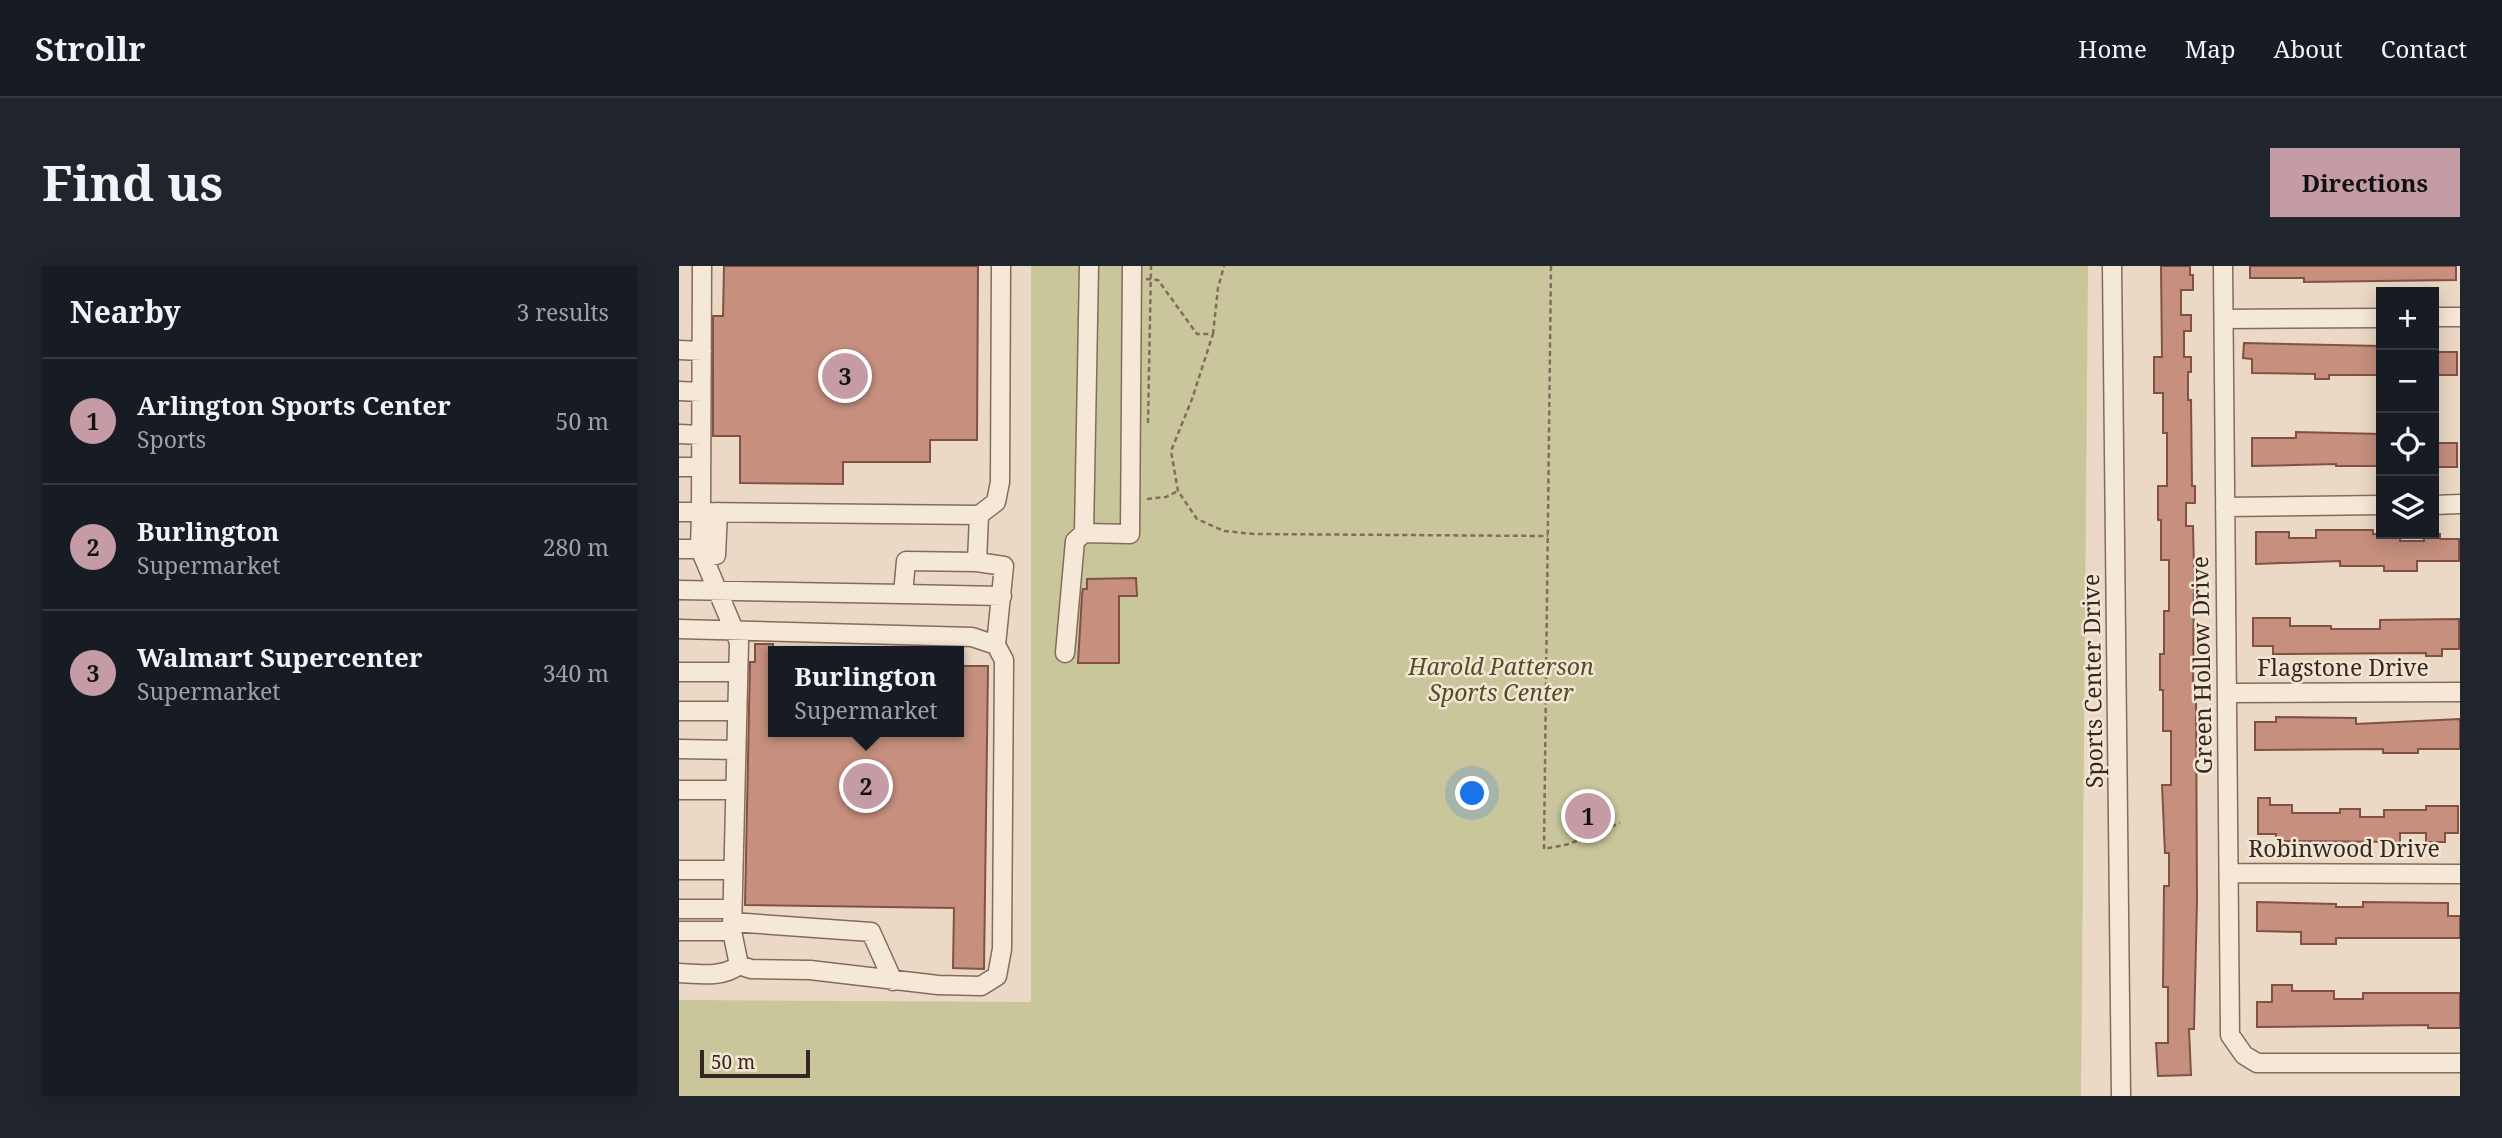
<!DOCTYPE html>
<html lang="en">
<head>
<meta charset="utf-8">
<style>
	:root { --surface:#171b24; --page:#20242c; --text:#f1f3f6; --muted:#9ea1a6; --line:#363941; --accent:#c59ca5 }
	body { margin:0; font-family:"Noto Serif",serif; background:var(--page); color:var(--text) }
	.controls { position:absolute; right:21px; top:21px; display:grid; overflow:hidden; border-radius:0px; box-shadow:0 4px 18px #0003 }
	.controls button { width:63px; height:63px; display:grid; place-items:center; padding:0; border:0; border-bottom:2px solid var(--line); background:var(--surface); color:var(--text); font:35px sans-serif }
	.scale { position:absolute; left:21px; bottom:18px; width:110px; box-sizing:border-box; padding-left:7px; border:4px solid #35261f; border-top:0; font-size:19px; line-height:24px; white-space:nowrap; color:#35261f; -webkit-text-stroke:5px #f3e5d4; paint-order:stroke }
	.you { position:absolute; left:794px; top:528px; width:24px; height:24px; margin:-18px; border:5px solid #fff; border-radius:50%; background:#1a73e8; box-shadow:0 0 0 10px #1a73e833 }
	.badge { display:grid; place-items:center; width:46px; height:46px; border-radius:50%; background:var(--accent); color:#111; font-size:23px; font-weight:700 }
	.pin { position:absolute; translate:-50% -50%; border:4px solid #fff; box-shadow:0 2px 7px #0006 }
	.popup { position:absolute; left:89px; top:380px; width:196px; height:91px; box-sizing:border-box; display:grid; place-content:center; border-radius:0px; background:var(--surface); filter:drop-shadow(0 2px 5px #0005); font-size:23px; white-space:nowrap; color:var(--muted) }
	.popup b { font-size:26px; color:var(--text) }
	.popup::after { content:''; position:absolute; left:50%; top:100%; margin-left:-14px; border:14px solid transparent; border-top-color:var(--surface) }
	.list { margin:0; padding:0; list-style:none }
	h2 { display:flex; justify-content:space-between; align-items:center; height:91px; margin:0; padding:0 28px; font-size:30px }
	h2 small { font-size:23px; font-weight:400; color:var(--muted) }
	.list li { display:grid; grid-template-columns:46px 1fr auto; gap:21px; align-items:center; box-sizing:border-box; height:126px; padding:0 28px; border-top:2px solid var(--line) }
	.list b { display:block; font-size:26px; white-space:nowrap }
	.list p { margin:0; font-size:23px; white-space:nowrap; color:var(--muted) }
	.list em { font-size:23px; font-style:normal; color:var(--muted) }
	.icon { flex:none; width:38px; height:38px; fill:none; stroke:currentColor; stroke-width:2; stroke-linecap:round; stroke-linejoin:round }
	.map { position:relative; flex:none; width:1781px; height:830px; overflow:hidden; border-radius:0px }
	header { display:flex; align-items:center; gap:42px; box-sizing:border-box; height:98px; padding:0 35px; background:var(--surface); border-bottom:2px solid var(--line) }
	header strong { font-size:33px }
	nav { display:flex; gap:38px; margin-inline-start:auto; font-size:24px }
	.intro { display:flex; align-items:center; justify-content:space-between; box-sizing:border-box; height:168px; padding:0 42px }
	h1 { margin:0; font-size:49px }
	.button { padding:18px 32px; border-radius:0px; background:var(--accent); color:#111; font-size:24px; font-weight:700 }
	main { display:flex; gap:42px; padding:0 42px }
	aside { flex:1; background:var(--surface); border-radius:0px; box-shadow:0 4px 18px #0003 }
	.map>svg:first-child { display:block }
</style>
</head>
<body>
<header>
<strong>Strollr</strong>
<nav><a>Home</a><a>Map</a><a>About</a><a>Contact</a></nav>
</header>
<div class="intro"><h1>Find us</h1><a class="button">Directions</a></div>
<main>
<aside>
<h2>Nearby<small>3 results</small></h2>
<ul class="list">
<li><span class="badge">1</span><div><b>Arlington Sports Center</b><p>Sports</p></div><em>50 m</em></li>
<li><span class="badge">2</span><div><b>Burlington</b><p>Supermarket</p></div><em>280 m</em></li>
<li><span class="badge">3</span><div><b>Walmart Supercenter</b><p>Supermarket</p></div><em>340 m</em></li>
</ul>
</aside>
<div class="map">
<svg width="1781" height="830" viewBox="0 0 1781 830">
	<rect width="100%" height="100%" fill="#ebd9c5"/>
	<path fill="#c8c69a" d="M352 0H1409L1402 830H0V734L352 736Z"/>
	<path fill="#c68f7e" stroke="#815244" stroke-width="2" d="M45 0H299L298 174H251V196H164V218L61 217V170H34V50H44Z
		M1482 0H1511V9H1514V24H1502V49H1512V65H1505V91H1512V106H1509V134H1512L1513 220H1516V237H1507V260H1514L1515 302 1514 431H1517L1518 635 1515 763H1510L1512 809 1479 810 1477 777H1489V721H1484L1485 620H1490V587H1486L1483 519H1492V465H1484V424H1481V388H1485V345H1490V294H1482V254H1479V220H1488V167H1484V127H1475V91H1483Z
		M1571 0H1777V14L1625 16V12H1571Z
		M1565 77 1702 80V109H1650V113H1636V108L1573 107V93L1564 92Z
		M1755 86H1778V109H1755Z
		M1617 166 1702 168V200H1657V198L1573 200V172H1617Z
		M1755 177H1778V201H1755Z
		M1637 264H1694V268H1721V275H1745V268H1761V273H1780V295H1738V305H1705V300H1661V295L1577 298V266H1610V272H1637Z
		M457 312 458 330H440V397H399L403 329 404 323H408V313Z
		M1574 352H1611V360H1652V363H1701V354L1780 353V383H1763V390H1747V387L1594 388V380H1574Z
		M76 378H94V466H280V400H309L305 703 274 702 275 642 66 639 71 396H76Z
		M1597 451 1677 452V458L1781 453V483H1739V487H1704V483L1576 484V456H1597Z
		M1579 532H1591V539H1613V547H1661V543H1681V551H1705V544H1747V540H1779V567H1766V576H1747V567H1721V576L1597 575V568H1579Z
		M1578 636 1657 638V641H1684V636L1769 637V650H1781V672H1657V678H1622V666L1578 665Z
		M1593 719H1613V725H1655V733H1684V727H1781V762H1749V759L1578 761V736H1593Z"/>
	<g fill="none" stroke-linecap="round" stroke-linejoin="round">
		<defs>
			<path id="minor" d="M410 0 405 267 451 268 453 0
				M1433 0 1442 830
				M1544 0 1551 769 1565 789 1578 797H1781
				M1755 51H1781
				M1545 53 1702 52
				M0 84 23 85
				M0 125 22 126
				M0 168 22 169
				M0 201H22
				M1755 239 1781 238
				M1546 241 1702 239
				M0 246H22L23 0
				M0 283H21
				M25 292 37 289 39 246
				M298 296 300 249
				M0 324 224 328 227 295 298 296 325 300 317 379
				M224 328 323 330
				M0 363 293 371 317 379 325 394 323 683 318 710 302 720 259 719 131 704 72 703 60 699C44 712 19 708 0 707
				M386 387 396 275 405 267
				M0 406H59
				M1548 427 1781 426
				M0 445H58
				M0 483 57 484
				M0 524H55
				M0 604H53
				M1550 607 1781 608
				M0 643H53
				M53 656 192 666 214 715
				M0 665H53
				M60 699 53 665 60 376 21 283 22 246 300 249 317 236 321 216 322 0"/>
		</defs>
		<use href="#minor" stroke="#846b5c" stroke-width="21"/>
		<path stroke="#846b5c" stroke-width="2.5" stroke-dasharray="5 3.5" stroke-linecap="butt" d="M872 0 865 583 890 578 941 557
			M467 13 479 14 518 68H534L513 133 492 185 499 225 518 253 545 265 575 268 869 270
			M534 68 539 22 545 0
			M469 157 472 0
			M468 233 487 231 499 225"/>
		<use href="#minor" stroke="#f6e8d7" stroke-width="18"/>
	</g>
	<g text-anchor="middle" stroke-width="5" stroke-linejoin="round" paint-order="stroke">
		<g font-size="23" fill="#35261f" stroke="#f3e5d4">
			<text transform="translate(1523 399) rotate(-91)" y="8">Green Hollow Drive</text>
			<text x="1664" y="410">Flagstone Drive</text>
			<text transform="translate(1414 415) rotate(-91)" y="8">Sports Center Drive</text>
			<text x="1665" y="591">Robinwood Drive</text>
		</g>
		<g font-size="23" font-style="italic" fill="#4d5027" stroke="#f3e5d4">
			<text x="822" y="409">Harold Patterson<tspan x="822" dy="26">Sports Center</tspan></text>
		</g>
	</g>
</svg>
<div class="controls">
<button>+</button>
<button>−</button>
<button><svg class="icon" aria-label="locate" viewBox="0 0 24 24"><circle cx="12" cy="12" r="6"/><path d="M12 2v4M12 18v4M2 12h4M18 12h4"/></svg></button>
<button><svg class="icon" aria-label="layers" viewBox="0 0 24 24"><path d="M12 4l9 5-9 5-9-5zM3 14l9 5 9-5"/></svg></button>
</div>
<div class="scale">50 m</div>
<div class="you"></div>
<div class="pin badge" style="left:909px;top:550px">1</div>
<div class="pin badge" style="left:187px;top:520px">2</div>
<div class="popup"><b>Burlington</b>Supermarket</div>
<div class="pin badge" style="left:166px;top:110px">3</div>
</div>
</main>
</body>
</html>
